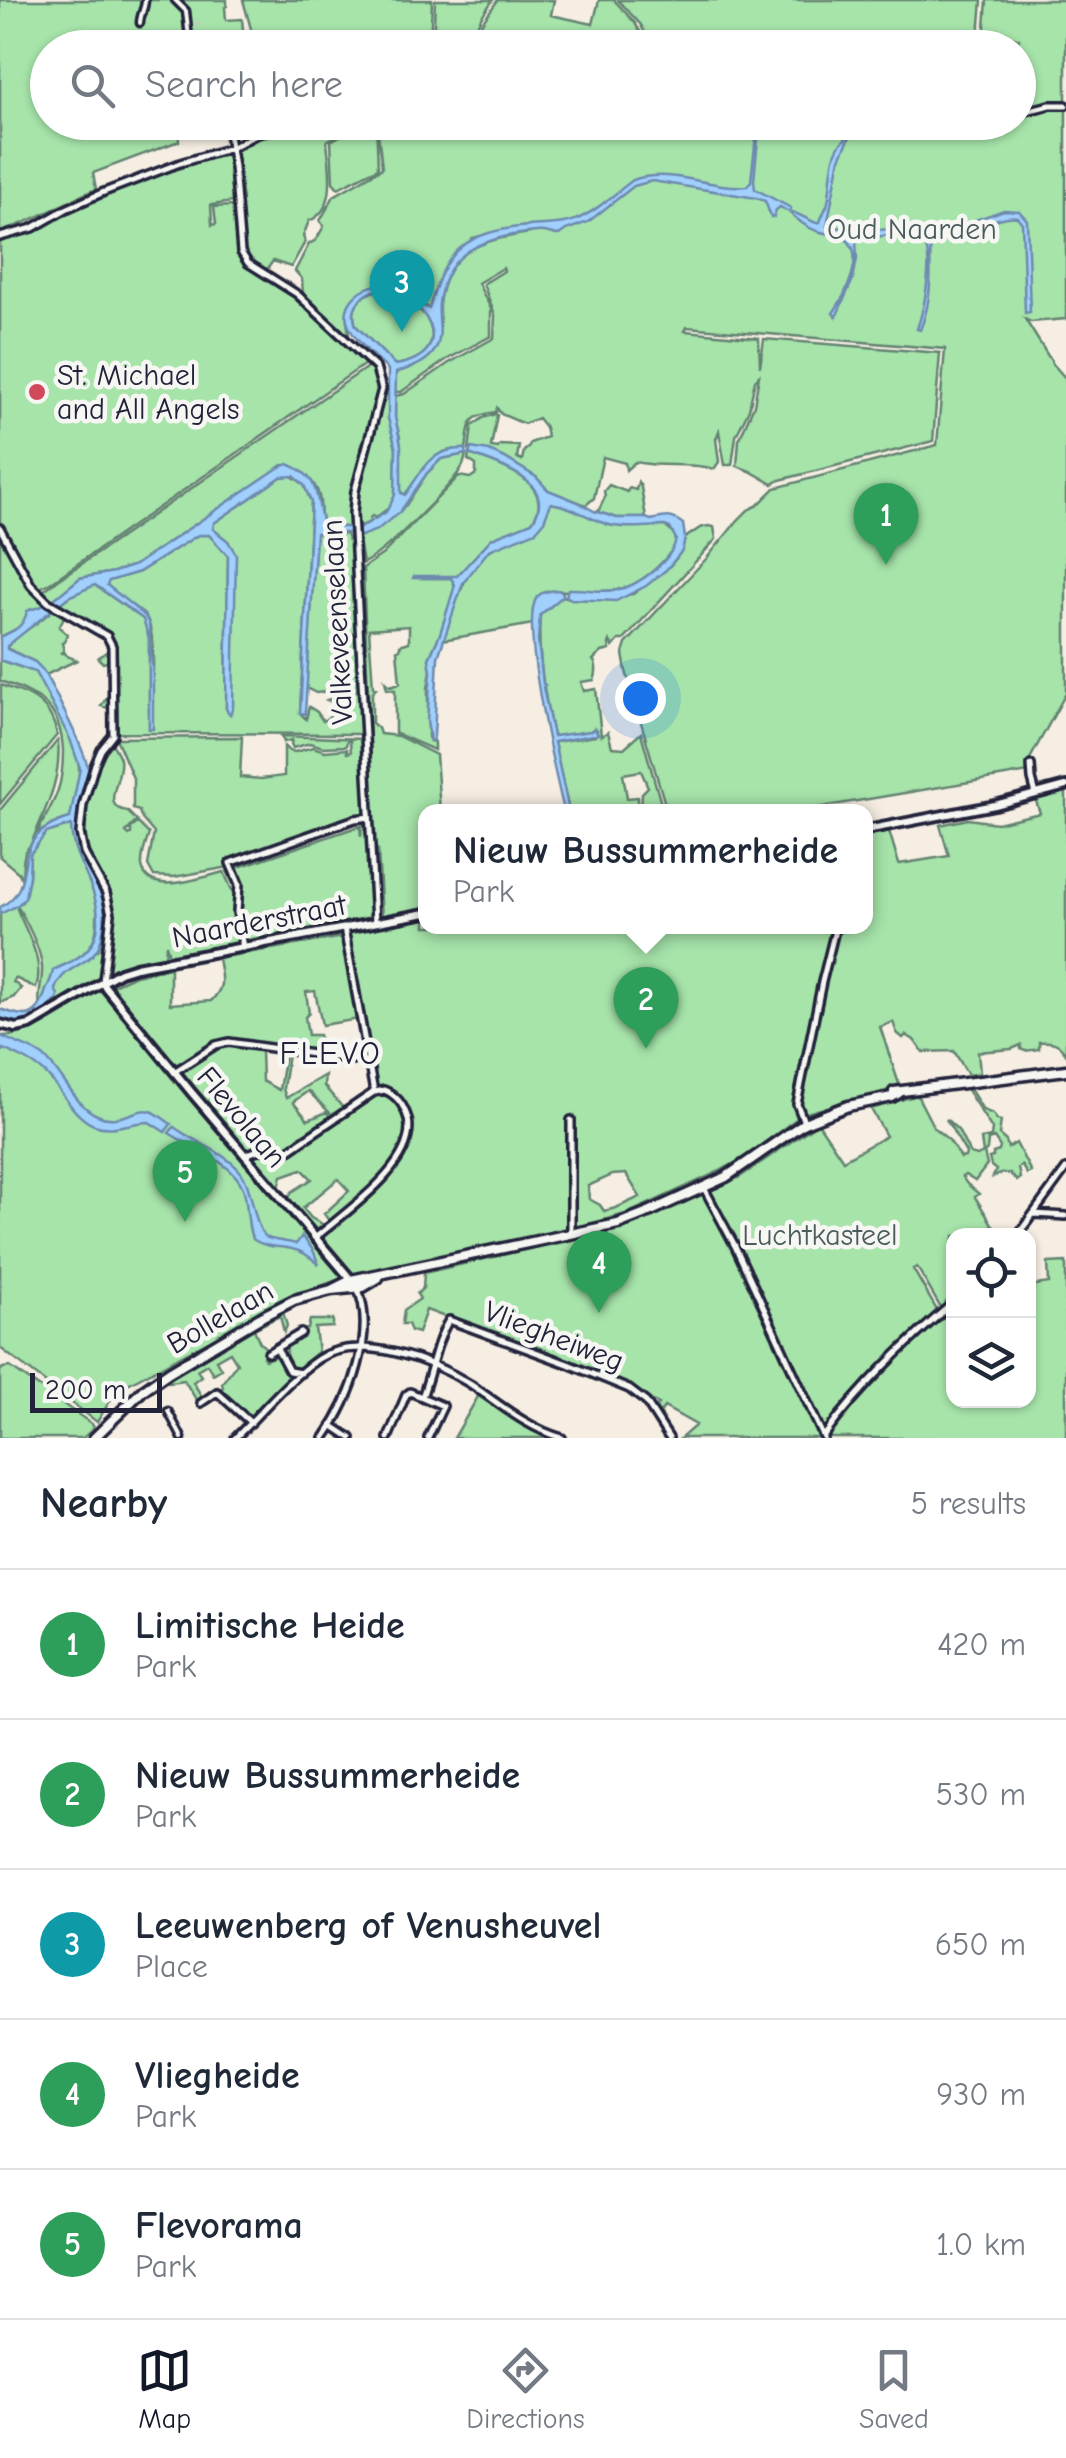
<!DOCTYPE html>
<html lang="en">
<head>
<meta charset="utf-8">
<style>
	:root { --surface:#fff; --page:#f6f6f7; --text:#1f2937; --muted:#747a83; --line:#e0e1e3; --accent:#111827 }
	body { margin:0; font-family:"Comic Neue",sans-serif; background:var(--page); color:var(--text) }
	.controls { position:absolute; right:30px; bottom:30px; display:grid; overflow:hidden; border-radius:20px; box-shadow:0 2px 8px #0004 }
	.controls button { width:90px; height:90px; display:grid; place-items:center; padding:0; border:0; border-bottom:2px solid var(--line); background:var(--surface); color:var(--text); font:50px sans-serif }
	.scale { position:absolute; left:30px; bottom:25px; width:132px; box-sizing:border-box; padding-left:10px; border:5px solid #22223b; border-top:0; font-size:28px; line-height:35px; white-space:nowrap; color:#22223b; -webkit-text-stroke:8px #f6f6f2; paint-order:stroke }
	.you { position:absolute; left:640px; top:698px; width:35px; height:35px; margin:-25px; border:8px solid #fff; border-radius:50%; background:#1a73e8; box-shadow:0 0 0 15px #1a73e833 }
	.badge { display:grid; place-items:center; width:65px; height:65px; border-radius:50%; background:var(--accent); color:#fff; font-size:32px; font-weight:700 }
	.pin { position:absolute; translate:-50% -82px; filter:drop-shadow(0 2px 5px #0008) }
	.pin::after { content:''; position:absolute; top:52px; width:35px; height:30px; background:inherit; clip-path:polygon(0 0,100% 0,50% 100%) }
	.popup { position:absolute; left:418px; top:804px; width:455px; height:130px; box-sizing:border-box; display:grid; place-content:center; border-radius:20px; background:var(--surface); filter:drop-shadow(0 2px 8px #0005); font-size:32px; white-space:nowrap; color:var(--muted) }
	.popup b { font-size:38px; color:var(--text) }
	.popup::after { content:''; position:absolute; left:50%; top:100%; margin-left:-20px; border:20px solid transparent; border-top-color:var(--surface) }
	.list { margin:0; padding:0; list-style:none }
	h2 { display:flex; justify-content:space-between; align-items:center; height:130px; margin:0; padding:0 40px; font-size:42px }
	h2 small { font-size:32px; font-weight:400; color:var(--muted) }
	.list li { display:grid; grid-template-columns:65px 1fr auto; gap:30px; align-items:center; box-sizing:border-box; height:150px; padding:0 40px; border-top:2px solid var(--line) }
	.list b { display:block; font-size:38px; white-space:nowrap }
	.list p { margin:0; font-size:32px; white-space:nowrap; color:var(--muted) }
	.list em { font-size:32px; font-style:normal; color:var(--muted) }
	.icon { flex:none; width:55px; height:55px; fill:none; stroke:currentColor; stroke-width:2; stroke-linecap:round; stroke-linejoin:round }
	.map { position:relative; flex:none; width:1066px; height:1438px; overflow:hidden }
	.search { position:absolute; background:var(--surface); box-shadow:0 2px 8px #0004; left:30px; right:30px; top:30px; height:110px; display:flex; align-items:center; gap:25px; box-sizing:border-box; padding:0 35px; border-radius:55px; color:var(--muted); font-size:38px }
	.sheet { height:880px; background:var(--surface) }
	nav { display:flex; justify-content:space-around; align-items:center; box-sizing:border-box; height:140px; border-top:2px solid var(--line); background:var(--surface); font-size:28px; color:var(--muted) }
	nav a { display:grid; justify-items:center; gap:5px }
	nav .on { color:var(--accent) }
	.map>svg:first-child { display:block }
</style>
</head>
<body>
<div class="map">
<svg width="1066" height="1438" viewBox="0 0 1066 1438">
	<rect width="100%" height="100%" fill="#f6eee2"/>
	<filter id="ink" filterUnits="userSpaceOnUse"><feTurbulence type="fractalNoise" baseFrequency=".01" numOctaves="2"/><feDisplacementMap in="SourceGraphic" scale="20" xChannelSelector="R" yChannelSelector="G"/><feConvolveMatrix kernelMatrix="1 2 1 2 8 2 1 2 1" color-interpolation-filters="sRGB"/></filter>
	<g filter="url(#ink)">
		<path fill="#a6e4aa" stroke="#648372" stroke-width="2.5" fill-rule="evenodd" d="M0 0H227V6L225 7 226 20 242 19 244 40 219 42V47L48 48V122L177 123 179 141 93 173 96 189C63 203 35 221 0 232Z
			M243 0H432L430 47H256Z
			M435 0H493L481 17 468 47 433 48Z
			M498 0H554L551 15 593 24 599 0H614L635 23 649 47 536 48 499 42 473 46 482 22Z
			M618 0H982L978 47 652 48 641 25Z
			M987 0H1066V319L1031 322 1025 319 1053 364 1066 379V693L1031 757 1029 772 798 811H667L626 671 623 654 626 644 707 558 738 520 748 510 758 505 775 488 937 445 945 349 687 327 685 331 759 338 760 367 764 339 940 353 933 441 780 480 773 484 750 471 737 466 739 440 754 405 759 376 755 380 749 409 736 436 732 465H725L719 431 716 439 719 462 714 469C688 462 662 468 635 462L626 470 625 463 603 457 594 498 586 505 548 490 536 477 505 458 469 450 472 426 483 418 495 414 497 415 491 447 498 448 500 445 519 446 517 458 522 460 524 451 529 447 530 443 547 437 545 427 538 418 524 424 501 414 497 408 496 412C466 416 470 424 466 449 427 447 426 473 404 495L401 492 400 438 395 418V396L404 394 449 363 494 338 495 315 483 284 504 271 503 268 478 283 491 309V336L446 360 401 392H395L396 371 414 367C421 357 432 347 438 335 442 326 438 314 439 304 446 248 483 240 530 233L527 226 473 238 445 268 430 309C420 304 413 295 403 290 378 277 349 291 347 320 347 325 349 330 349 336H345L335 323 332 330 368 362 50 583 38 589C21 570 16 544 0 524V236L122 186 229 148 233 202 211 205 212 225 216 224 214 207 233 206C235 222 234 241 239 255 245 271 294 295 310 309L311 303 303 294 302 279 295 271 309 244 316 240 324 226 320 221 334 196 382 168 377 123H973L972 128 992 123 1018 122V48L1017 47 1019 39 998 31 995 37 984 41Z
			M300 123H359L327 141C329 167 339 209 309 221L303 236 305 242 291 267 273 261 265 272 247 258 243 248 233 146Z
			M363 123H376L378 168 338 188 333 182 331 141Z
			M374 291C427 291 462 355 395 365L356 326C350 309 357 298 374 291Z
			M369 366 377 377 380 387 353 496 352 527H333L322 521C320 513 321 504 319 496 315 479 299 468 283 465L135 565 114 572 80 578 52 601 41 592Z
			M385 395H390L388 418 396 448 395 495 390 507 375 518 372 516 370 518 372 521 357 528 354 527 358 493Z
			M466 454C464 462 465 463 461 469 448 489 384 554 363 563L358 534 361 536 406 505 427 473 441 459Z
			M469 454C497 464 559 482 532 522L492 538 457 576 414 578H451L455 586 440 634 429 659 431 671 428 688V737L430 741 434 742V750L395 733V690L387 689 385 681 390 686 400 683 397 650 400 649V645L409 642V626L369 629 373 687 376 688 372 693V723L378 728 380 734 398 736 436 755 440 811 426 812V910L382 918 378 850 374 846 363 568 383 554 459 476 470 478 476 474V465L468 460Z
			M290 475 304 484 311 502 300 713 306 719 309 707 317 712 323 721 338 711 337 704 327 700 335 697 333 691 316 693 306 688 316 533 346 534 348 540 352 539 363 734 118 733 116 710 101 706 116 684 110 677 116 671 117 659 103 663 98 658 110 649 114 641 58 605 76 591 93 584 143 619 147 626 149 639V729C151 706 159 632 145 616 134 605 118 597 107 585L108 581 139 572 198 535H209L228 556 226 708 230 713 228 541 213 529 214 523 281 477Z
			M638 482 641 487 646 518H617L598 512 605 497 604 491 609 485 627 492 629 488 636 490Z
			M551 503 575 508 609 525 665 526 675 535 676 544C664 564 639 587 615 590 591 593 568 590 546 591L533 610V624L443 640C455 610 460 577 485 554 511 531 533 548 551 503Z
			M708 526 714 527 716 539 624 640H619L613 647 610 641 609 644 610 650 602 652 593 660C597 664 597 674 594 680L581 682 584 691 596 689 601 736 608 732 612 747 624 748 641 733 663 811H641L642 793 648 787 641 771 623 774 627 798 638 797V811H569L554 742 595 736 597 730 594 728 591 731 553 737C545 696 537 657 540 615L563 596C585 603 611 597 633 594 652 579 681 565 685 538L700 528Z
			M0 534 28 586 48 604 39 609H31L20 627 0 637Z
			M54 608 65 615 59 627 67 634 64 642 62 643 64 651 60 653H65L67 656 77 660 46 675 35 662 6 648C19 632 40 624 54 608Z
			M0 660 35 672C48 694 80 746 79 770 79 786 74 803 70 818L58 822 37 833C44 819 53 805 58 790 62 778 63 764 63 751 61 706 39 694 0 681Z
			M1 685C31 695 51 702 57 735L0 804Z
			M281 736 363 739 369 819 229 867 174 877 154 876 148 865 154 833 142 819 139 811 133 809V778L116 738 242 737 240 777 261 779 284 776V746L289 751 295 752 313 747 325 751 347 749V753L351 752 350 741H347L346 746 323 747 310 743 293 748 291 744 292 740 284 742Z
			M58 740C62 780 45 809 31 844L25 852 23 862 22 880 19 873 0 857V810Z
			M112 743C114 747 119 754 120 759 124 778 98 807 127 811L137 821 126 832 129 835 131 834V828L138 823 149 834C146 844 141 855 142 866 147 898 203 877 224 872L236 900 239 945 170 959 166 944 165 960 124 968 106 975C108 949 112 923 108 897 107 882 95 868 90 854 78 822 91 770 112 743Z
			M1062 791 1066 792V1054C1059 1042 1052 1041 1039 1042V1049L1025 1051 1021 1049V1045L1012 1049 978 1052 980 1073 968 1075 954 1051 923 1052 914 1040 906 1035 903 1038 897 1033 893 1022 880 1027 900 1087 803 1114 745 1157 720 1171 629 1213 585 1225 350 1275 318 1238C349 1212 430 1156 406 1110 401 1099 396 1093 385 1087L377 1089 376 1087 349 933 426 918V926H866V834L889 831 899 864 949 856 940 825 968 819 997 823 1040 813 1035 798 1037 797ZM626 1174 640 1197 616 1208 604 1211 600 1205 589 1199 588 1186 612 1175Z
			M367 823 371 912 369 917 357 923 337 927 243 942 239 898 227 871 360 826 361 837 362 826Z
			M72 825C70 853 90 872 96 898 98 906 97 914 97 922 97 950 77 960 54 970L51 983 40 1008C37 993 43 982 42 967 41 949 27 923 18 907L17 909C27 934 45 961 36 988L15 978 13 982 21 988 14 997 0 1003V914L22 902 29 877 30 854 46 833Z
			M103 930 100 972 97 982 45 1013 59 978 98 950Z
			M343 937 359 1019 322 1025 315 991 306 992 309 1013 305 1017 308 1035H319L323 1054 228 1039 214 1043 175 1068 107 988 135 975 170 968V1004L211 1001C226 986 221 978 218 958Z
			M100 989 188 1095 344 1276 343 1278 293 1296 124 1386 113 1396 97 1422 0 1348V1043L8 1040 4 1036C35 1036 73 1005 100 989Z
			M227 1044H236L269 1050 261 1051 262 1081 279 1090 285 1053H288L283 1089 286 1098 325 1075 324 1086 344 1109 333 1116 308 1091 293 1102 308 1120 327 1112 330 1119 286 1148C268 1152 267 1142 246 1153L178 1072 214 1048Z
			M970 1089 983 1110 993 1114 997 1120 1001 1121 999 1135 1006 1141 1008 1148 1016 1143 1031 1172 1027 1174 1021 1165 1018 1168 1020 1178 1017 1181 1010 1174 1003 1173 993 1177 996 1170 991 1166 989 1158 993 1157V1153L999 1151 1000 1147 994 1138 988 1140 987 1150 984 1153 987 1165 975 1181 965 1175 962 1177 967 1184 979 1194 975 1197 999 1235 954 1236 953 1301 943 1312 917 1267 913 1269 938 1312 902 1346 953 1304 954 1400H1028L1029 1286 1049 1283 1048 1263 1066 1262V1438H826L836 1423 824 1431 710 1191 740 1177 818 1123 843 1160 886 1136 871 1109 917 1095 934 1128 949 1140 961 1158 965 1157 966 1153 946 1119 958 1130 970 1154 977 1156 983 1153 981 1139 991 1137 992 1129 967 1090Z
			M382 1093C393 1096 400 1103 404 1114 420 1155 357 1199 330 1222L324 1214 349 1191 338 1179 303 1208 311 1218 326 1226 315 1234 287 1201 292 1192 312 1179 302 1169 282 1176 278 1191 249 1156 259 1151H290L377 1094Z
			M705 1193 818 1430 819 1438H681L696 1425 664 1407 660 1413 664 1419 663 1423 654 1410 659 1404C584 1365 505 1339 426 1310L418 1333 411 1331 408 1324H402L404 1310 420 1299 417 1294 423 1288 424 1273 633 1225Z
			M283 1312 287 1326 284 1332 280 1316 254 1329 260 1343 267 1349 263 1357 265 1360 278 1355 286 1373 293 1375 246 1420 216 1393 223 1387 222 1383 237 1363 230 1352 216 1360 221 1369 213 1374 207 1364 197 1370 201 1376 193 1382 202 1397 197 1401 184 1380 169 1382 165 1381 269 1318Z
			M310 1320H333V1327L315 1328 318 1352 298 1369 291 1368 286 1355 288 1336 298 1331 308 1329Z
			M10 1367 92 1424 94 1428 83 1438H0V1371L3 1368Z
			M480 1393 556 1438H454Z"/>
		<path fill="#a1d0fd" stroke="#6e8aaf" stroke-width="2.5" fill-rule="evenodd" d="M757 127 759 128 754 181 755 189 791 208 789 212 780 207 776 210 774 217H771L765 201 756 198 652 181 634 186 588 222 566 230 559 235C554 235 550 233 544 232 535 231 523 234 513 235 472 243 445 258 439 303 437 319 444 335 435 350 425 365 411 367 396 373L395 417 401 445V493L405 495C423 470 431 447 466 449V454L441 459 427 473 400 512 377 530 361 536 354 532V527L360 528 386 512 395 495 396 448 388 418V370C376 358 358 344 350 329 336 304 365 281 388 285 405 287 416 302 429 309 445 249 466 232 528 226 544 224 560 226 575 220 596 212 615 193 633 180 671 167 709 189 747 186L751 181ZM374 291C427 291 462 355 395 365L356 326C350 309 357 298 374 291Z
			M851 135 840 158 827 226 856 230 915 229 935 234 1004 210 1019 211 1027 220 1030 312 1025 313 1022 223C1020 221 1019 218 1017 217 1004 212 948 240 930 242 931 273 932 301 920 330L917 329C923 312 938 249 919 238 906 230 871 238 856 240L857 259 853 279 836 317 833 313C844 298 866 256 847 240 839 234 826 234 817 231 807 228 799 221 791 214L793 212 816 223 820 222C820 221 826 207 827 206 834 182 826 148 851 135Z
			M471 448 489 451 505 458 536 477 548 490 578 502 594 511 617 518H646L651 520C665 517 671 514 683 524L685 538 682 551 666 570 646 586 616 601 571 599 566 596 568 589C584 588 601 593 617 590 638 586 672 561 676 539L670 528 665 526C646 526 625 530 606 524 586 517 572 506 551 503L543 523 536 531 489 550 463 583 438 657 434 736 433 740 430 741 427 721 431 671 429 659 440 634 455 585 451 578H413L414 576H457L492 538 532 522C560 482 497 464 469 454Z
			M288 464C319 476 316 494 322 521L333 527H352V533H316L305 714 300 713 311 502 304 485 294 476 281 477 214 523 213 529 228 541 236 554 233 708 230 714 228 713 226 708 228 556 209 535H198L139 572 109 581 107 585 145 616 149 624 153 675V729H149V639L143 619 95 585 68 597 7 646V649L35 662 43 670C53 689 91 759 89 776 87 800 73 819 79 844 90 883 114 892 101 940 94 967 65 962 55 989L58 995 57 1000C52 1003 48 1008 44 1012 31 1024 16 1025 0 1020V1009C27 1018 36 1020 45 993 48 984 52 979 53 970 77 960 97 950 98 922 98 882 72 863 71 825L46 833 30 854 29 876 25 898 18 905 0 914V907C44 885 0 838 70 818L80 768 70 739 35 672 0 660V637C14 631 24 627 27 611L48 604 80 578 114 572 135 565 278 468Z
			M558 590 563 593V596L540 615 538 640 543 684 545 685 543 687 553 736 591 731 594 728 598 734 554 742 569 811H564C556 777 519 622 537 597 542 591 550 591 558 590Z
			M0 1035C13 1043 31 1047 43 1056 63 1073 73 1104 97 1115 120 1126 136 1106 151 1111 157 1113 165 1120 171 1124L165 1132 149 1122C131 1122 113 1132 94 1125 72 1116 61 1088 45 1073 33 1062 19 1056 3 1049L0 1054Z
			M174 1127C194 1142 223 1151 240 1171 253 1187 254 1229 266 1237 272 1241 288 1241 296 1244L302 1236 313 1250 319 1265C312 1258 303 1251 292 1249 280 1246 266 1248 254 1240 247 1236 248 1200 243 1188 233 1162 192 1148 169 1133Z"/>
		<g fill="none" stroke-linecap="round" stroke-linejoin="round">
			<path stroke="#ccc5c1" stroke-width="4" stroke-dasharray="4 2" stroke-linecap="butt" d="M196 24 200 23
				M191 36H198"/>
			<defs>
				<path id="pedestrian" d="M175 0 186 11 190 47
					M140 23C140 14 145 9 145 0
					M190 48 209 46 212 48
					M167 124 173 122
					M168 1411 182 1438"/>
				<path id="minor" d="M1018 113 1050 105H1066
					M227 122 234 167 241 252 248 263 297 294 376 368 382 389 355 491 353 514 375 922
					M973 127 988 122
					M0 237 33 228 66 209 104 192 180 163 231 148 255 135 292 122
					M0 528 31 585 48 602 107 636 112 646 113 735 101 750 95 764 83 805 80 833 84 853 106 893 111 914 103 981
					M1031 765 1032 779 1036 794
					M243 948 237 912 239 884 230 863 355 819 369 817
					M174 1072 216 1045 229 1042 369 1062
					M571 1120V1234
					M804 1122 797 1104 822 982 836 926
					M245 1156C265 1143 272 1156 289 1150L374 1092 344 928
					M704 1188 735 1246 824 1438
					M1034 1214 1066 1216
					M1017 1236 1066 1169
					M315 1238C345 1212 418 1164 408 1119 404 1105 397 1095 384 1090L375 1092
					M277 1349 289 1371 301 1373
					M268 1353 301 1333
					M422 1397C432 1371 435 1343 449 1320L568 1364 629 1389 646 1402 669 1438
					M201 1403 217 1392 251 1423
					M333 1426 351 1438
					M824 1436C862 1385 906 1343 954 1302
					M235 1438C262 1412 287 1380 318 1359 359 1332 433 1361 470 1384 500 1404 527 1428 562 1438
					M324 1438C351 1400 377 1332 357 1287L363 1279
					M388 1438 406 1395 410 1392 443 1406 428 1438"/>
				<path id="tertiary" d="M866 830 995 805 1066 786
					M102 983 192 1093 354 1283
					M0 1024 16 1028 30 1025 120 972 136 967 426 913"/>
				<path id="secondary" d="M894 1092 1066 1070
					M331 1290 351 1280 618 1224 651 1211 726 1177 804 1123 848 1106 892 1097 899 1093
					M94 1438 143 1390 169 1372 263 1316 294 1300 331 1290 363 1287 378 1278"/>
			</defs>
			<use href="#pedestrian" stroke="#22223b" stroke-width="11"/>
			<use href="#minor" stroke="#22223b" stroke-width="12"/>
			<use href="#tertiary" stroke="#22223b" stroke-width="14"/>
			<use href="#secondary" stroke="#22223b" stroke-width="15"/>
			<use href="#pedestrian" stroke="#f6f6f2" stroke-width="4"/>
			<use href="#minor" stroke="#f6f6f2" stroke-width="5"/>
			<use href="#tertiary" stroke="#f6f6f2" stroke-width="6"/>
			<use href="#secondary" stroke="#f6f6f2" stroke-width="8"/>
		</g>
	</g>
	<circle fill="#d1495b" stroke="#f6f6f2" stroke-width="4" cx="37" cy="392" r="10"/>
	<g text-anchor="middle" stroke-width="9" stroke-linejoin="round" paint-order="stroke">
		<g font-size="30" fill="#4a5c5c" stroke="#f6f6f2">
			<text x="912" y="239">Oud Naarden</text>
			<text x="820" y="1245">Luchtkasteel</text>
		</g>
		<g font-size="30" fill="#22223b" stroke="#f6f6f2" text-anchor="start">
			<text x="57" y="385">St. Michael<tspan x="57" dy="34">and All Angels</tspan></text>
		</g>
		<g font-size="30" fill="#22223b" stroke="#f6f6f2">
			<text transform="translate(337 622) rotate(-93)" y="10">Valkeveenselaan</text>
			<text transform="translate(259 921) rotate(-11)" y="10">Naarderstraat</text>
			<text transform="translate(242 1117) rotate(50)" y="10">Flevolaan</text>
			<text transform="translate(220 1317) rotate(-30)" y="10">Bollelaan</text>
			<text transform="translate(554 1336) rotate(21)" y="10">Vliegheiweg</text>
		</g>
		<g font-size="32" letter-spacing="2.5" fill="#22223b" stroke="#f6f6f2">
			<text x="331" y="1064">FLEVO</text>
		</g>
	</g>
</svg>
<div class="controls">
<button><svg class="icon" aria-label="locate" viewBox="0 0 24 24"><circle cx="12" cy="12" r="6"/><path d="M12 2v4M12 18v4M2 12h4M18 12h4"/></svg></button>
<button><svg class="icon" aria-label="layers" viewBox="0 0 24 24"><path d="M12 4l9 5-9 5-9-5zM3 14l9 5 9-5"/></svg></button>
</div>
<div class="scale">200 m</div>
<div class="you"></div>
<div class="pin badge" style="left:886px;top:565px;background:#2e9e5b">1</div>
<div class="pin badge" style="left:646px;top:1049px;background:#2e9e5b">2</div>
<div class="popup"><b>Nieuw Bussummerheide</b>Park</div>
<div class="pin badge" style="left:402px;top:332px;background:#0f9aa8">3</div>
<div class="pin badge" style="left:599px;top:1313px;background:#2e9e5b">4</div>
<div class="pin badge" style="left:185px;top:1222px;background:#2e9e5b">5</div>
<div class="search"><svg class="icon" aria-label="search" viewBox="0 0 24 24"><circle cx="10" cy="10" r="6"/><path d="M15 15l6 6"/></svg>Search here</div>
</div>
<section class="sheet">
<h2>Nearby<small>5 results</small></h2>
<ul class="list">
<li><span class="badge" style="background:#2e9e5b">1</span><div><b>Limitische Heide</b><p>Park</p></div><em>420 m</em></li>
<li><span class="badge" style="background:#2e9e5b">2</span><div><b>Nieuw Bussummerheide</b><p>Park</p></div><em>530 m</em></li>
<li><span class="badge" style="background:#0f9aa8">3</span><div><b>Leeuwenberg of Venusheuvel</b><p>Place</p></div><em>650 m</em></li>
<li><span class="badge" style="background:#2e9e5b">4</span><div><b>Vliegheide</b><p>Park</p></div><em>930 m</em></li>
<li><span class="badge" style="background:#2e9e5b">5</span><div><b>Flevorama</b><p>Park</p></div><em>1.0 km</em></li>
</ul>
</section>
<nav>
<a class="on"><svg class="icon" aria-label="map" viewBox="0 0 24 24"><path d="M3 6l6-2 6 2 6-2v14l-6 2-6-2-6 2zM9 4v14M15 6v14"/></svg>Map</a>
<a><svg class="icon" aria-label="directions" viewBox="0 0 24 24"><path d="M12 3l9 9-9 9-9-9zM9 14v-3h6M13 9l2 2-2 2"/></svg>Directions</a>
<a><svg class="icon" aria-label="saved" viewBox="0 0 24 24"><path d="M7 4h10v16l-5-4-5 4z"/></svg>Saved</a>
</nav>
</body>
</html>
